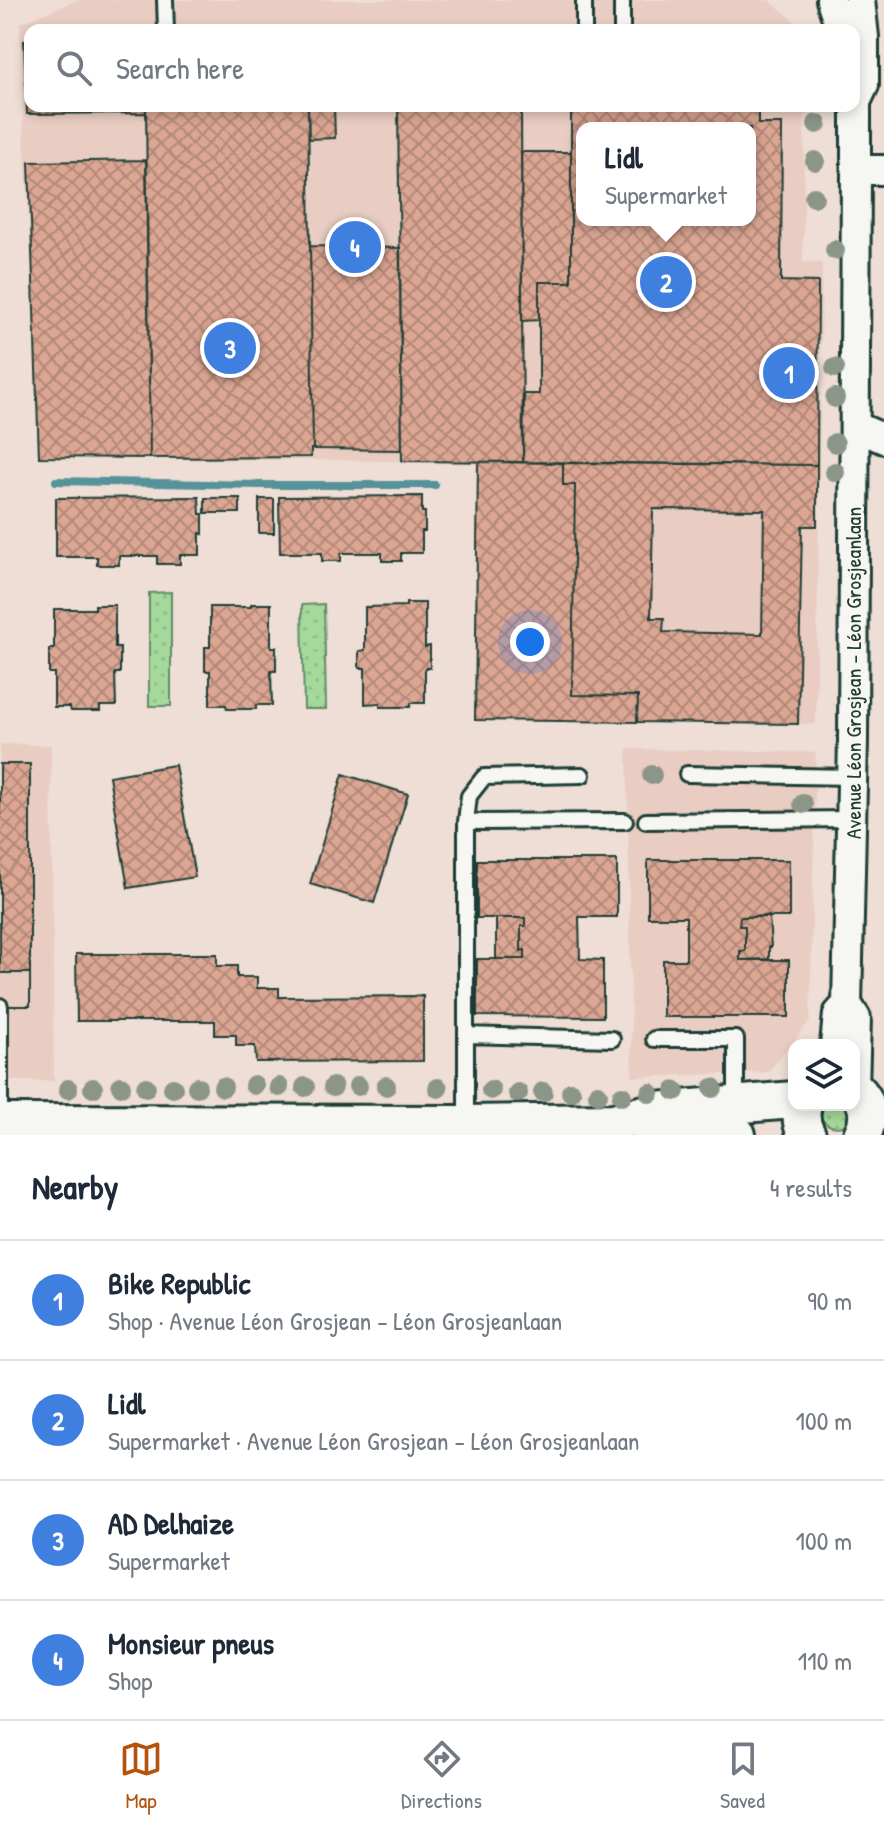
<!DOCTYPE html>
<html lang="en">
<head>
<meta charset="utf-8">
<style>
	:root { --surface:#fff; --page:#f2f2f3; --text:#1f2937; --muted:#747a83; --line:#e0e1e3; --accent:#b45309 }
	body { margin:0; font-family:"Patrick Hand",sans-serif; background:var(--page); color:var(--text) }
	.controls { position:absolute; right:24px; bottom:24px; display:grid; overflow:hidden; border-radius:16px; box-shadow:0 4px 12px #0003 }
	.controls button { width:72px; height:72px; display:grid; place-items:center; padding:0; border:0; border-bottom:2px solid var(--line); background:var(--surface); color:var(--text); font:40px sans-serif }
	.you { position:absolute; left:530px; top:642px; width:28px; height:28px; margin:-20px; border:6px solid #fff; border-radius:50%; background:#1a73e8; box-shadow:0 0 0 12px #1a73e833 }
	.badge { display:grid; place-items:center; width:52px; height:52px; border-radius:50%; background:var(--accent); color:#fff; font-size:26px; font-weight:700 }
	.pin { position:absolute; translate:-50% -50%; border:4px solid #fff; box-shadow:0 2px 8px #0006 }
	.popup { position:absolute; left:576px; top:122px; width:180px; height:104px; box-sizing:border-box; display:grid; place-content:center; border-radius:16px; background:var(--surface); filter:drop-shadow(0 2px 6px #0005); font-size:26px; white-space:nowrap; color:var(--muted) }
	.popup b { font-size:30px; color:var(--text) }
	.popup::after { content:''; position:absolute; left:50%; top:100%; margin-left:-16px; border:16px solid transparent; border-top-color:var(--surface) }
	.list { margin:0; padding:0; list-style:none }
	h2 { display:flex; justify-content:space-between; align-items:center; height:104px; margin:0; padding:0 32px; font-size:34px }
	h2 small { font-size:26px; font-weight:400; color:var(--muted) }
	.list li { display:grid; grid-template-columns:52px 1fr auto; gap:24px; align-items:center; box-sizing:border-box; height:120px; padding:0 32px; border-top:2px solid var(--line) }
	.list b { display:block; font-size:30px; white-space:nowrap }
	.list p { margin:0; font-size:26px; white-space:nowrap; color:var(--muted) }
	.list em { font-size:26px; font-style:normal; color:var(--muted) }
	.icon { flex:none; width:44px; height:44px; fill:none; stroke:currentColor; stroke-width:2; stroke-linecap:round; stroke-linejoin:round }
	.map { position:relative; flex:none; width:884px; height:1135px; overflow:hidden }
	.search { position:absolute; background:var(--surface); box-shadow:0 4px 12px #0003; left:24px; right:24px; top:24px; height:88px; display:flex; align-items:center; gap:20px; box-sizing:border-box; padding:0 28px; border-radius:16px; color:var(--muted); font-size:30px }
	.sheet { height:584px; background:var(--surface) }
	nav { display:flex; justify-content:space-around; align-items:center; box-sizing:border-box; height:112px; border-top:2px solid var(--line); background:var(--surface); font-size:22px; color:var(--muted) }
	nav a { display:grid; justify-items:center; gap:4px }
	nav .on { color:var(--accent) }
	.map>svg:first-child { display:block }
</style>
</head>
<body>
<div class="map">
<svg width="884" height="1135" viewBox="0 0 884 1135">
	<defs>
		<pattern id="grass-dots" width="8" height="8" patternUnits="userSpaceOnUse" patternTransform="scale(2)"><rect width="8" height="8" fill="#a4d99b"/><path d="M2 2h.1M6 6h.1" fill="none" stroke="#8dbb86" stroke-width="1.8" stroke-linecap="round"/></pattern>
		<pattern id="building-cross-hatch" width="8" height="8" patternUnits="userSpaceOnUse" patternTransform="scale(2)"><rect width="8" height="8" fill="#dca693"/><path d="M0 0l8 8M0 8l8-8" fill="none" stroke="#b28879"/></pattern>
	</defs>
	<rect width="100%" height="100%" fill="#eeded6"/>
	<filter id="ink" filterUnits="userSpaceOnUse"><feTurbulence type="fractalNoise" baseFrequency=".0125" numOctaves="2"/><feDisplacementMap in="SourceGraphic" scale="16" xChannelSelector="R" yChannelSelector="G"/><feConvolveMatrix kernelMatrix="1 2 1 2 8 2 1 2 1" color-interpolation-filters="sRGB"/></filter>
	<g filter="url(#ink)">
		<path fill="#e9cdc2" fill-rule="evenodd" d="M78 0H769L805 30H30V106H805L803 262 822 263 816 724 475 720 477 462 39 457 33 281 23 121 20 23ZM582 128H750V220H582Z
			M0 744 51 745 54 1081H0Z
			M627 749 816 752 810 1021 768 1072 632 1077Z"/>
		<path fill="url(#grass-dots)" stroke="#628b68" stroke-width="2" d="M171 592V706H149V593Z
			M324 604 326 709H304L302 605Z
			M824 1105H846C862 1130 822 1135 820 1112Z"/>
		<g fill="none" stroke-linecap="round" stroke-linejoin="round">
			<path stroke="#579299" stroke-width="8" d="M56 481 260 485H435"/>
		</g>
		<path fill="url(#building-cross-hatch)" stroke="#1f3d34" stroke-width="2" fill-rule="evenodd" d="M24 41H30V106H146V113L27 114Z
			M146 106H308L313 449H311V457L150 458Z
			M308 106H334L335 138 309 139Z
			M398 106H521L523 462 402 461Z
			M571 106H758V124H782L781 281 818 282 817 465 523 462 524 394H539V282H571ZM582 128H750V220H582Z
			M521 152H571V282H539V320L522 321Z
			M146 160 150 458 39 457 29 162Z
			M310 246 400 248 402 450 313 449Z
			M478 462 563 463V485H575L572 695 638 696 637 722 475 720Z
			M563 463 817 465V526H802L798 724 637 722 638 696 572 695 575 485H563ZM653 509 764 510 762 634 663 632 664 618H651Z
			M422 496V512H425V531H422V553H401V561H382V553H341V561H322V553H280L279 497Z
			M199 497 200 514H203V534L200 533V555H180V564H157V556H119V565H97V557H56V498Z
			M205 498H240V513H205Z
			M259 499H274V533H259Z
			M406 603H425V647L430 646V668H425V703H411L410 707H380V703L365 704V668H359V651L365 650V607L406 606Z
			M251 604H271V647H276V671H271L272 705H256V709H227L226 705H210V671H205V647H210V607H251Z
			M95 605H115V648H120V673H115L116 706H100V711H71L70 707H54V673H49V649H54V609H95Z
			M0 764H30V1006H0Z
			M175 765 195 877 128 888 109 776Z
			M343 774 408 794 374 903 310 884Z
			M477 860H617V917H579L580 959 603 960V1017L477 1016V959H525V950L521 951V926H525V918H477Z
			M648 860H789V917H740L739 926H745V951H740V960H789V1017H663V960H686V917H648Z
			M769 916 771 947H769V959L740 960V951H745V926H739L740 917Z
			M496 918H525V926H521V951L525 950V959H496Z
			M76 954H217V966H237V977H257V988H279V997L423 996V1061L256 1062 255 1046H236V1035H215V1021H77Z
			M0 973H30V1006H0Z"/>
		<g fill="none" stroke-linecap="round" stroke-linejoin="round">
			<defs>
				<path id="service" d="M165 0 166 30
					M584 30V0
					M622 30V0
					M687 774 853 777
					M646 821 852 819
					M466 822 625 821
					M466 1035 612 1039
					M654 1039H736V1105
					M0 1122V1006
					M466 1124V822L469 796 484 777 582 775"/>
				<path id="minor" d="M831 0 841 30
					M854 91 856 102V170L853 740 847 1004 856 1018 854 1088
					M856 102 864 85V37L860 0
					M856 170H884
					M855 426 884 439
					M835 1045 838 1014 847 1004"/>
				<path id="tertiary" d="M854 1088C869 1101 871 1118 862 1135
					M803 1105C800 1116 801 1125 807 1135
					M0 1123 466 1124 614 1122 656 1111 794 1100
					M650 1131 737 1135"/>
			</defs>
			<use href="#service" stroke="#1f3d34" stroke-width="20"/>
			<use href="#minor" stroke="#1f3d34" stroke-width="34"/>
			<use href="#tertiary" stroke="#1f3d34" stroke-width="42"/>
			<use href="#service" stroke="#f6f6f2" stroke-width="14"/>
			<use href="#minor" stroke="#f6f6f2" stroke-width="28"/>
			<use href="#tertiary" stroke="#f6f6f2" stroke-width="36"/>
		</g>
		<g fill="#8b9688">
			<circle cx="817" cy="124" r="10"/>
			<circle cx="815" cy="161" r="10"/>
			<circle cx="814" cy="197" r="10"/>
			<circle cx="835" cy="250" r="10"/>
			<circle cx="835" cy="368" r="10"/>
			<circle cx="835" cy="398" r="10"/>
			<circle cx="835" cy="443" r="10"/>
			<circle cx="835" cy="472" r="10"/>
			<circle cx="652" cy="775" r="10"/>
			<circle cx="803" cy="804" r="10"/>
			<circle cx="254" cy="1085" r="10"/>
			<circle cx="121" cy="1086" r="10"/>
			<circle cx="358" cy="1086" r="10"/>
			<circle cx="386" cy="1086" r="10"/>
			<circle cx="146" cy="1087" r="10"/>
			<circle cx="197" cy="1087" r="10"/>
			<circle cx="223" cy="1087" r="10"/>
			<circle cx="279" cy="1087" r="10"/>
			<circle cx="305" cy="1087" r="10"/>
			<circle cx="333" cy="1087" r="10"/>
			<circle cx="93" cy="1088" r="10"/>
			<circle cx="173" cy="1088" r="10"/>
			<circle cx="438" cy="1088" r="10"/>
			<circle cx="713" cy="1088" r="10"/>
			<circle cx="68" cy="1089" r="10"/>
			<circle cx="491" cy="1090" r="10"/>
			<circle cx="675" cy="1091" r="10"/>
			<circle cx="543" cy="1092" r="10"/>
			<circle cx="571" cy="1092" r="10"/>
			<circle cx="518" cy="1093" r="10"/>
			<circle cx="650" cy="1093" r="10"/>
			<circle cx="598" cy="1094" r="10"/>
			<circle cx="622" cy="1096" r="10"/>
		</g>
	</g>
	<g text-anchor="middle" stroke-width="6" stroke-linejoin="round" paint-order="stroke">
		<g font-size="22" fill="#1f3d34" stroke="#f6f6f2">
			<text transform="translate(853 673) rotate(-90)" y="8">Avenue Léon Grosjean - Léon Grosjeanlaan</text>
		</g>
	</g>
</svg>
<div class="controls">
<button><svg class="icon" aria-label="layers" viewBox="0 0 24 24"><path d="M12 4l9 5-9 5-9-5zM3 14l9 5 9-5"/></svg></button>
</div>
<div class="you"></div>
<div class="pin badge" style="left:789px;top:373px;background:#3f7fe0">1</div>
<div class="pin badge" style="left:666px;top:282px;background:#3f7fe0">2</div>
<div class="popup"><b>Lidl</b>Supermarket</div>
<div class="pin badge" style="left:230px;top:348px;background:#3f7fe0">3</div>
<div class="pin badge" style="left:355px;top:247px;background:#3f7fe0">4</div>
<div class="search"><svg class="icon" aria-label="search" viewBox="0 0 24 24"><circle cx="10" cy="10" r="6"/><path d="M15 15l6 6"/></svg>Search here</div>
</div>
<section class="sheet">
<h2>Nearby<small>4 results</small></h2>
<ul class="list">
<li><span class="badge" style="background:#3f7fe0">1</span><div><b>Bike Republic</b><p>Shop · Avenue Léon Grosjean - Léon Grosjeanlaan</p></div><em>90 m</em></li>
<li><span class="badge" style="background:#3f7fe0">2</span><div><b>Lidl</b><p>Supermarket · Avenue Léon Grosjean - Léon Grosjeanlaan</p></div><em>100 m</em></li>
<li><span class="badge" style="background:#3f7fe0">3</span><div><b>AD Delhaize</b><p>Supermarket</p></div><em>100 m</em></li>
<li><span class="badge" style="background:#3f7fe0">4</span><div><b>Monsieur pneus</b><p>Shop</p></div><em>110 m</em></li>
</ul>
</section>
<nav>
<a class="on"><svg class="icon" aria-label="map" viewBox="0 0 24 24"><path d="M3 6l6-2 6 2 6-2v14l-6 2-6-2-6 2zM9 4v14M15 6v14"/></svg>Map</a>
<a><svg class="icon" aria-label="directions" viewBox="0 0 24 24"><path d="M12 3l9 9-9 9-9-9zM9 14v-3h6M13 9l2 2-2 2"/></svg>Directions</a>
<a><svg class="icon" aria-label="saved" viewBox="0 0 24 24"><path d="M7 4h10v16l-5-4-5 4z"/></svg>Saved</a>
</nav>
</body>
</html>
